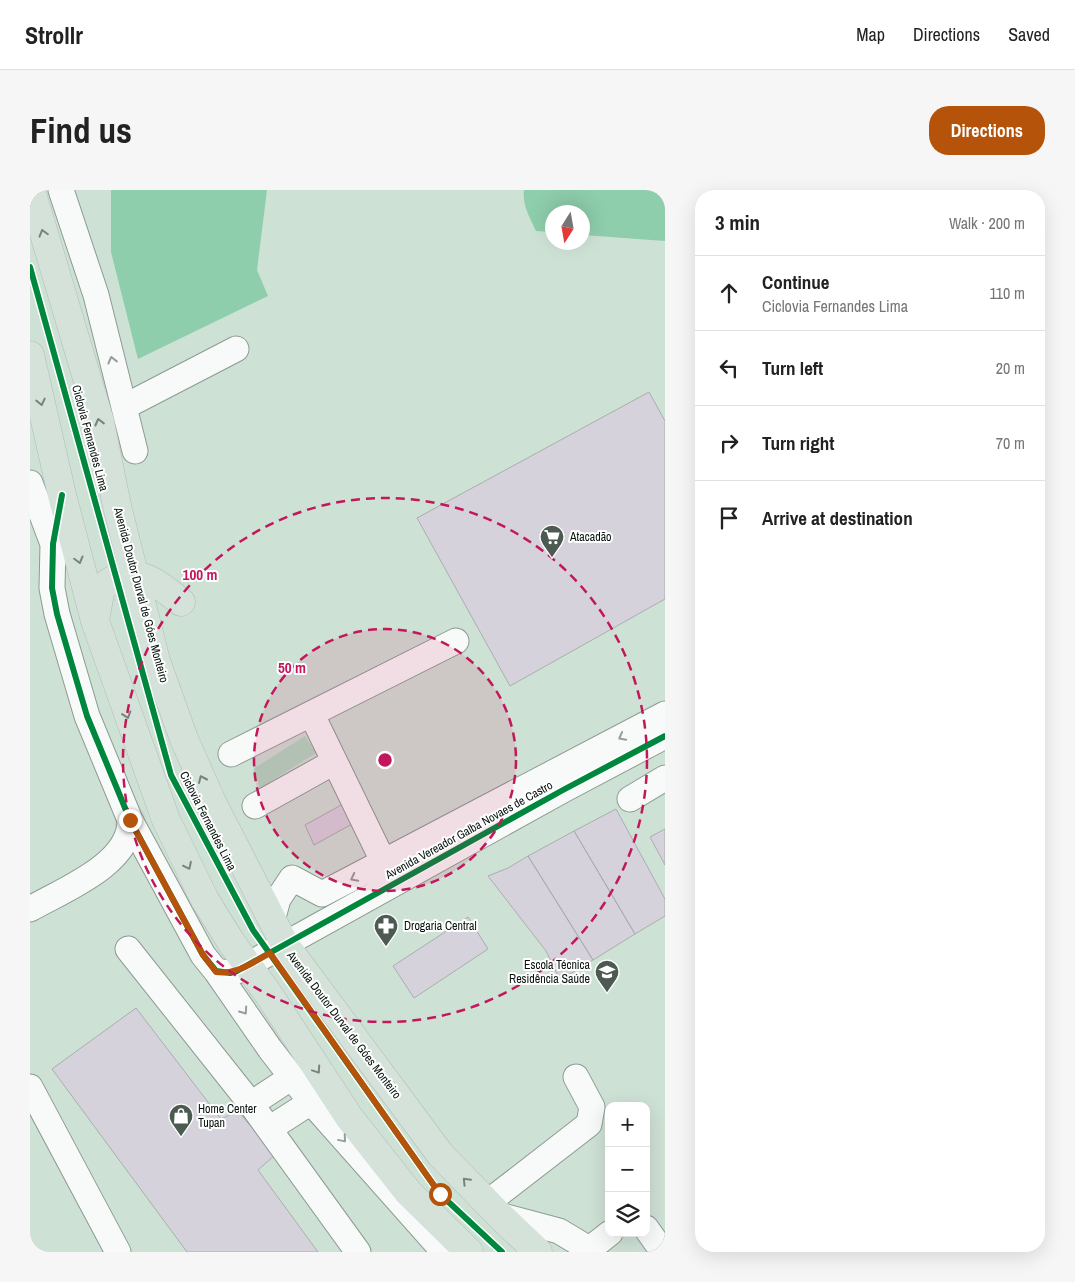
<!DOCTYPE html>
<html lang="en">
<head>
<meta charset="utf-8">
<style>
	:root { --surface:#fff; --page:#f6f6f6; --text:#222; --muted:#767676; --line:#e0e0e0; --accent:#b45309 }
	body { margin:0; font-family:"Archivo Narrow",sans-serif; background:var(--page); color:var(--text) }
	.controls { position:absolute; right:15px; bottom:15px; display:grid; overflow:hidden; border-radius:10px; box-shadow:0 5px 20px #0002 }
	.controls button { width:45px; height:45px; display:grid; place-items:center; padding:0; border:0; border-bottom:1px solid var(--line); background:var(--surface); color:var(--text); font:25px sans-serif }
	.compass { position:absolute; left:515px; top:15px; width:45px; height:45px; border-radius:50%; background:var(--surface); box-shadow:0 5px 20px #0002; rotate:191deg }
	.stop { position:absolute; width:15px; height:15px; margin:-11px; border:4px solid #b45309; border-radius:50%; background:#fff }
	.stop.end { background:#b45309; border-color:#fff; box-shadow:0 1px 5px #0008 }
	.list { margin:0; padding:0; list-style:none }
	h2 { display:flex; justify-content:space-between; align-items:center; height:65px; margin:0; padding:0 20px; font-size:21px }
	h2 small { font-size:16px; font-weight:400; color:var(--muted) }
	.list li { display:grid; grid-template-columns:32px 1fr auto; gap:15px; align-items:center; box-sizing:border-box; height:75px; padding:0 20px; border-top:1px solid var(--line) }
	.list b { display:block; font-size:19px; white-space:nowrap }
	.list p { margin:0; font-size:16px; white-space:nowrap; color:var(--muted) }
	.list em { font-size:16px; font-style:normal; color:var(--muted) }
	.icon { flex:none; width:28px; height:28px; fill:none; stroke:currentColor; stroke-width:2; stroke-linecap:round; stroke-linejoin:round }
	.map { position:relative; flex:none; width:635px; height:1062px; overflow:hidden; border-radius:20px }
	header { display:flex; align-items:center; gap:30px; box-sizing:border-box; height:70px; padding:0 25px; background:var(--surface); border-bottom:1px solid var(--line) }
	header strong { font-size:24px }
	nav { display:flex; gap:28px; margin-inline-start:auto; font-size:18px }
	.intro { display:flex; align-items:center; justify-content:space-between; box-sizing:border-box; height:120px; padding:0 30px }
	h1 { margin:0; font-size:35px }
	.button { padding:12px 22px; border-radius:20px; background:var(--accent); color:#fff; font-size:18px; font-weight:700 }
	main { display:flex; gap:30px; padding:0 30px }
	aside { flex:1; background:var(--surface); border-radius:20px; box-shadow:0 5px 20px #0002 }
	.map>svg:first-child { display:block }
</style>
</head>
<body>
<header>
<strong>Strollr</strong>
<nav><a>Map</a><a>Directions</a><a>Saved</a></nav>
</header>
<div class="intro"><h1>Find us</h1><a class="button">Directions</a></div>
<main>
<div class="map">
<svg width="635" height="1062" viewBox="0 0 635 1062">
	<rect width="100%" height="100%" fill="#cee1d5"/>
	<path fill="#b0d9c1" d="M275 546 286 563 230 598 223 579Z"/>
	<path fill="#8eceac" d="M81 0H237L227 80 238 106 108 169 81 62Z
		M494 0H635V51L553 45 552 22H522V42L506 41C500 28 492 15 494 0Z"/>
	<path fill="#d5d2dc" stroke="#a9aead" d="M619 202 635 231V409L480 496 387 328Z
		M313 614 324 633 284 655 275 635Z
		M586 619 635 709V726L605 744 544 641Z
		M635 639V675L620 647Z
		M544 641 605 744 563 770 498 666Z
		M498 666 563 770 530 790 516 761 458 686 478 678Z
		M438 727 458 759 384 808 363 776Z
		M106 818 191 929 208 921 245 965 228 980 288 1062H157L22 879Z"/>
	<g fill="none" stroke-linecap="round" stroke-linejoin="round">
		<defs>
			<path id="minor" d="M31 0 66 105 105 261
				M94 217 206 159
				M0 293 23 354
				M32 305 23 354 22 398 27 424 57 526 100 630 173 765 186 781 200 783 207 781 533 600 635 546
				M282 525 354 673
				M201 564 426 451
				M600 609 635 588
				M225 616 304 572
				M0 719C33 700 101 674 100 630
				M242 731 248 709 262 688 292 704 635 524
				M98 759 221 914 328 1062
				M186 781 240 859 281 912 414 1062
				M0 897 88 1062
				M221 914 262 887
				M239 939 281 912
				M457 1013 559 934 562 917 546 887
				M469 1025 529 1041 564 1062
				M616 1038 633 1062
				M561 1058 580 1043"/>
			<path id="highway" d="M1 0 70 232 87 316 126 471 154 549 181 610 255 755 410 964 469 1025 508 1062
				M0 165 32 305 65 431 136 630 175 710 201 752 237 802 319 927 378 1002 439 1062
				M65 430 71 398C77 394 85 387 91 386 115 381 134 398 151 412"/>
		</defs>
		<use href="#minor" stroke="#8c9b92" stroke-width="27"/>
		<use href="#highway" stroke="#b3bcb6" stroke-width="29"/>
		<use href="#minor" stroke="#f8faf9" stroke-width="25"/>
		<use href="#highway" stroke="#d4e2da" stroke-width="28"/>
		<defs>
			<path id="cycleway" d="M0 77 141 585 223 740 410 1004 472 1062
				M32 305 23 354 22 398 27 424 57 526 100 630 173 765 186 781 200 783 207 781 533 600 635 546"/>
		</defs>
		<use href="#cycleway" stroke="#fff" stroke-width="9"/>
		<use href="#cycleway" stroke="#00873e" stroke-width="6"/>
	</g>
	<defs><path id="oneway-chevron" d="M-2-3.5L2.5 0L-2 3.5" fill="none" stroke-width="1.6" stroke-linecap="round" stroke-linejoin="round" transform="scale(1.25)"/></defs>
	<g stroke="#77847d">
		<use href="#oneway-chevron" transform="translate(13 43) rotate(-106)"/>
		<use href="#oneway-chevron" transform="translate(11 212) rotate(77)"/>
		<use href="#oneway-chevron" transform="translate(69 232) rotate(-104)"/>
		<use href="#oneway-chevron" transform="translate(49 370) rotate(75)"/>
		<use href="#oneway-chevron" transform="translate(97 525) rotate(71)"/>
		<use href="#oneway-chevron" transform="translate(172 589) rotate(-114)"/>
		<use href="#oneway-chevron" transform="translate(158 676) rotate(64)"/>
		<use href="#oneway-chevron" transform="translate(287 880) rotate(56)"/>
		<use href="#oneway-chevron" transform="translate(436 991) rotate(-134)"/>
	</g>
	<g stroke="#979d9a">
		<use href="#oneway-chevron" transform="translate(82 170) rotate(-104)"/>
		<use href="#oneway-chevron" transform="translate(592 547) rotate(152)"/>
		<use href="#oneway-chevron" transform="translate(324 688) rotate(153)"/>
		<use href="#oneway-chevron" transform="translate(214 821) rotate(55)"/>
		<use href="#oneway-chevron" transform="translate(313 949) rotate(50)"/>
	</g>
	<g fill="none" stroke-linecap="round" stroke-linejoin="round">
		<path stroke="#b45309" stroke-width="6" d="M100 630 173 765 186 782C206 785 222 773 240 763L410 1004"/>
	</g>
	<circle cx="355" cy="570" r="131" fill="#c2185b" fill-opacity=".12"/>
	<g fill="none" stroke="#c2185b" stroke-width="2.5" stroke-dasharray="9 6">
		<circle cx="355" cy="570" r="131"/>
		<circle cx="355" cy="570" r="262"/>
	</g>
	<defs>
		<symbol id="supermarket-pin" viewBox="-11 -11 22 30"><path d="M0 17L-7.5 6A9.5 9.5 0 1 1 7.5 6Z" fill="#4c5a52" stroke="#fff"/><path d="M-6-5.5h2.5l.6 2H6L4.5 2H-2.5L-4.4-4H-6ZM-1.5 3.2a1.3 1.3 0 1 0 .1 0ZM3 3.2a1.3 1.3 0 1 0 .1 0Z" fill="#fff"/></symbol>
		<symbol id="pharmacy-pin" viewBox="-11 -11 22 30"><path d="M0 17L-7.5 6A9.5 9.5 0 1 1 7.5 6Z" fill="#4c5a52" stroke="#fff"/><path d="M-2-6h4v4h4v4h-4v4h-4v-4h-4v-4h4Z" fill="#fff"/></symbol>
		<symbol id="school-pin" viewBox="-11 -11 22 30"><path d="M0 17L-7.5 6A9.5 9.5 0 1 1 7.5 6Z" fill="#4c5a52" stroke="#fff"/><path d="M0-5L7-2L0 1L-7-2ZM-4 1L0 2.5L4 1V4Q0 6-4 4Z" fill="#fff"/></symbol>
		<symbol id="shop-pin" viewBox="-11 -11 22 30"><path d="M0 17L-7.5 6A9.5 9.5 0 1 1 7.5 6Z" fill="#4c5a52" stroke="#fff"/><path d="M-5-2.5h2.3a2.7 3.5 0 0 1 5.4 0H5L5.5 6h-11ZM-1.5-2.5h3a1.5 2.3 0 0 0-3 0Z" fill="#fff"/></symbol>
	</defs>
	<g fill-rule="evenodd">
		<use href="#supermarket-pin" x="508" y="333" width="28" height="38"/>
		<use href="#pharmacy-pin" x="342" y="722" width="28" height="38"/>
		<use href="#school-pin" x="563" y="768" width="28" height="38"/>
		<use href="#shop-pin" x="137" y="912" width="28" height="38"/>
	</g>
	<g text-anchor="middle" stroke-width="4" stroke-linejoin="round" paint-order="stroke">
		<g font-size="12" fill="#06120c" stroke="#fff">
			<text transform="translate(60 248) rotate(75)" y="4">Ciclovia Fernandes Lima</text>
			<text transform="translate(111 405) rotate(75)" y="4">Avenida Doutor Durval de Góes Monteiro</text>
			<text transform="translate(178 631) rotate(63)" y="4">Ciclovia Fernandes Lima</text>
			<text transform="translate(439 640) rotate(-29)" y="4">Avenida Vereador Galba Novaes de Castro</text>
			<text transform="translate(314 835) rotate(53)" y="4">Avenida Doutor Durval de Góes Monteiro</text>
		</g>
		<g font-size="12" fill="#06120c" stroke="#fff" text-anchor="start">
			<text x="540" y="351">Atacadão</text>
			<text x="374" y="740">Drogaria Central</text>
			<text x="560" y="779" text-anchor="end">Escola Técnica<tspan x="560" dy="14">Residência Saúde</tspan></text>
			<text x="168" y="923">Home Center<tspan x="168" dy="14">Tupan</tspan></text>
		</g>
	</g>
	<circle cx="355" cy="570" r="8" fill="#c2185b" stroke="#fff" stroke-width="2.5"/>
	<g font-size="15" text-anchor="middle" font-weight="bold" fill="#c2185b" stroke="#fff" stroke-width="4" stroke-linejoin="round" paint-order="stroke">
		<text x="170" y="390">100 m</text>
		<text x="262" y="483">50 m</text>
	</g>
</svg>
<div class="controls">
<button>+</button>
<button>−</button>
<button><svg class="icon" aria-label="layers" viewBox="0 0 24 24"><path d="M12 4l9 5-9 5-9-5zM3 14l9 5 9-5"/></svg></button>
</div>
<svg class="compass" viewBox="-18 -18 36 36"><path d="M0-13l5 13h-10z" fill="#e53935"/><path d="M0 13l5-13h-10z" fill="#767676"/></svg>
<div class="stop" style="left:410px;top:1004px"></div>
<div class="stop end" style="left:100px;top:630px"></div>
</div>
<aside>
<h2>3 min<small>Walk · 200 m</small></h2>
<ul class="list">
<li><svg class="icon" aria-label="ahead" viewBox="0 0 24 24"><path d="M12 20V5M6 11l6-6 6 6"/></svg><div><b>Continue</b><p>Ciclovia Fernandes Lima</p></div><em>110 m</em></li>
<li><svg class="icon" aria-label="left" viewBox="0 0 24 24"><path d="M17 20v-9H6M10 6l-5 5 5 5"/></svg><div><b>Turn left</b></div><em>20 m</em></li>
<li><svg class="icon" aria-label="right" viewBox="0 0 24 24"><path d="M7 20v-9h11M14 6l5 5-5 5"/></svg><div><b>Turn right</b></div><em>70 m</em></li>
<li><svg class="icon" aria-label="arrive" viewBox="0 0 24 24"><path d="M6 21V4h12l-3 4 3 4H6"/></svg><div><b>Arrive at destination</b></div></li>
</ul>
</aside>
</main>
</body>
</html>
